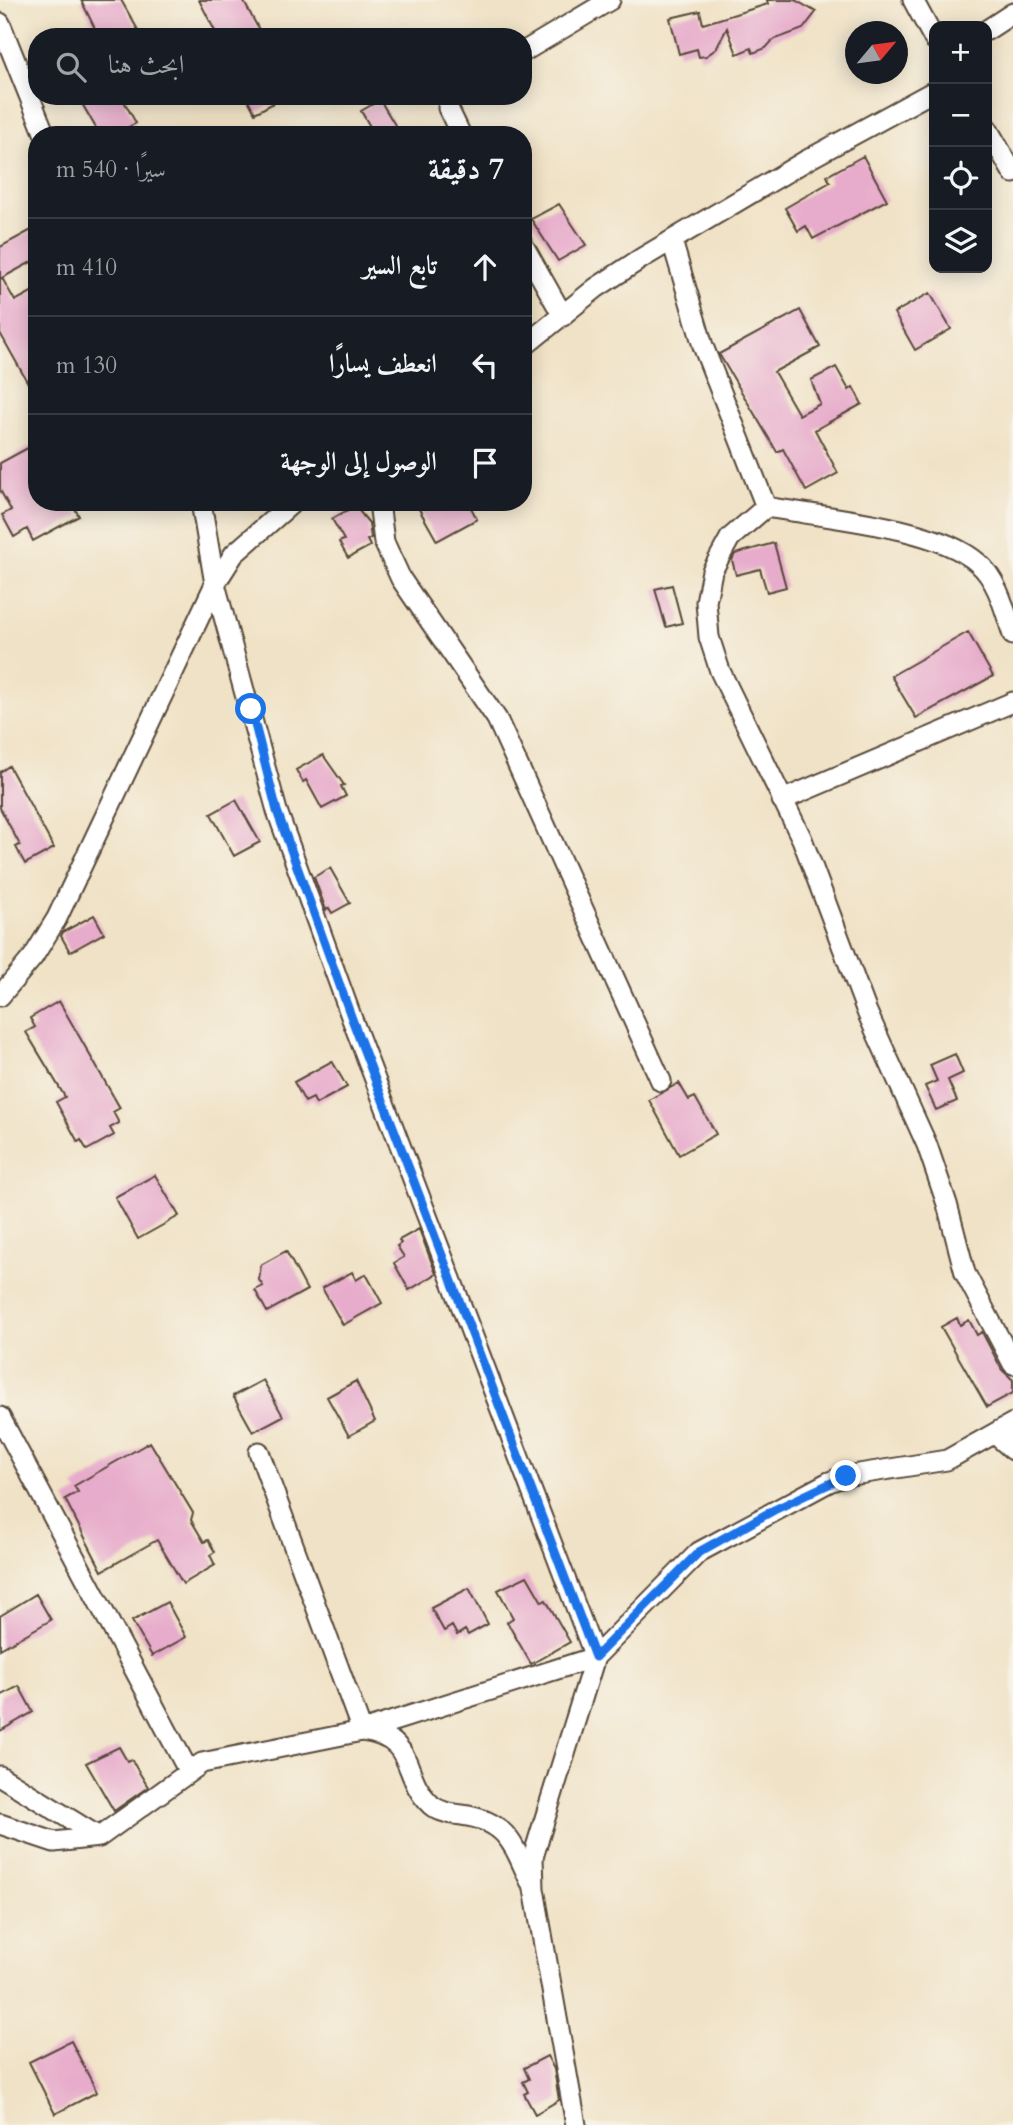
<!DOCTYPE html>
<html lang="ar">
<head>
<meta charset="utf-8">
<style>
	:root { --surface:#171b24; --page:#242831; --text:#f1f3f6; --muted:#9ea1a6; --line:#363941 }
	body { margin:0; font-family:Cardo,Amiri,serif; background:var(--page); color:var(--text); direction:rtl }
	.controls { position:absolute; right:21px; top:21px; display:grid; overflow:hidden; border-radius:14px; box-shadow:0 4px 18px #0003 }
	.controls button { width:63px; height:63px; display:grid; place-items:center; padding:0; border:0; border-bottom:2px solid var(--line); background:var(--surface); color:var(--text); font:35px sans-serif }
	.compass { position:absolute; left:845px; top:21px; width:63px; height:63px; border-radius:50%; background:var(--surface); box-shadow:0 4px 18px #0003; rotate:61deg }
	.stop { position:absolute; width:21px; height:21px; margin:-16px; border:5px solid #1a73e8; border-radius:50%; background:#fff }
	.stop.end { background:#1a73e8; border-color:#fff; box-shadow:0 2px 7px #0008 }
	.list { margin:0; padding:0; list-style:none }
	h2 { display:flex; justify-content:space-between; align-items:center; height:91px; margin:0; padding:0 28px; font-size:30px }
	h2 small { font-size:23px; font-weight:400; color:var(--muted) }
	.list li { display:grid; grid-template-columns:46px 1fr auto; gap:21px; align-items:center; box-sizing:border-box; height:98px; padding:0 28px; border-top:2px solid var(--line) }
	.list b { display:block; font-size:26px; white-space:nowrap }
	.list em { font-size:23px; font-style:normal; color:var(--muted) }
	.icon { flex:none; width:38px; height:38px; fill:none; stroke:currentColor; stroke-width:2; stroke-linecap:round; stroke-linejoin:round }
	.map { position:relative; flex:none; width:1013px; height:2125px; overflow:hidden; direction:ltr }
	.search { position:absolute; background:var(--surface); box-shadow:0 4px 18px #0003; left:28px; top:28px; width:504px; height:77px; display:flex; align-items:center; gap:18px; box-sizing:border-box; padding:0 24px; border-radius:28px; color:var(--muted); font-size:26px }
	.panel { position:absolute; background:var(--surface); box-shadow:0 4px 18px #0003; left:28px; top:126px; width:504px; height:385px; border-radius:28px; direction:rtl }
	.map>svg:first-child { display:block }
</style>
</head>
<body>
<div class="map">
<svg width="1013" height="2125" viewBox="0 0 1013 2125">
	<rect width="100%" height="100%" fill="#f7f3e8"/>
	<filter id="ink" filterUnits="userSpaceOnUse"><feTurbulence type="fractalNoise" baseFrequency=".0143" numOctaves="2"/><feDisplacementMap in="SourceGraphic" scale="14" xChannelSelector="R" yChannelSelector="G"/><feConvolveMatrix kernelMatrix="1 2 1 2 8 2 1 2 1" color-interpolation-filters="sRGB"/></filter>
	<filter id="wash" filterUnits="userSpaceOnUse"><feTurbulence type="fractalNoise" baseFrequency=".00686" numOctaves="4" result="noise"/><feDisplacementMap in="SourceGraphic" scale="28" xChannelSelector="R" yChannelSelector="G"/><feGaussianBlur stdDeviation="1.57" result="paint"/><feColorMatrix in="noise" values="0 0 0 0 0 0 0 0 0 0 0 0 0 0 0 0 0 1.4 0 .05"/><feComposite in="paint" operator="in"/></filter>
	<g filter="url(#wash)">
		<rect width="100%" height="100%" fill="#f0e2c6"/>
		<g id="blocks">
			<path fill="#e7abcb" d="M81 0H121L142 37H99Z
				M199 0H243L263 37H218Z
				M767 0H795L816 12 803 29 773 40 766 48 753 53 751 48 737 54 727 28 716 49 706 56 699 57 697 49 679 54 670 18 700 11 703 24 768 4Z
				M87 96H121L136 123 127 128 130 135H100L80 100Z
				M246 96H287L255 113Z
				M380 100 401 135H375L361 111Z
				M863 156 887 200 813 239 806 226 798 231 785 208 830 182 827 176Z
				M559 204 586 245 558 261 531 219Z
				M37 227V259L2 278 15 301 37 289V377L28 383 0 333V247Z
				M930 293 951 329 915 350 894 313Z
				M800 310 820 347 774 372 799 415 820 404 811 380 836 367 849 390 853 387 862 404 815 430 838 473 806 491 783 449 777 452 719 354Z
				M37 443V502H71L79 516 33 541 27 529 14 537 2 515 11 510 0 490V463Z
				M431 502H468L477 519 437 541 419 509Z
				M355 506 369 523 371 538 367 540 370 546 348 558 339 542 344 540 332 519Z
				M774 543 786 587 767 592 760 569 736 575 732 560 735 554Z
				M672 585 682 623 666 627 655 589Z
				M968 632 993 676 916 718 891 676Z
				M323 755 344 785 341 786 346 796 322 809 306 780 303 782 296 770Z
				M9 766 54 848 25 864 16 847 20 845 0 808V772Z
				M236 800 260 842 234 856 211 814Z
				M330 868 350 903 332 913 329 908 326 910 314 877Z
				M94 915 104 933 70 952 61 936 63 932Z
				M59 1001 120 1108 113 1112 119 1123 110 1128 114 1135 87 1150 81 1140 78 1142 56 1102 65 1097 26 1032 35 1027 30 1018Z
				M955 1054 963 1073 948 1080 957 1101 936 1110 925 1086 937 1081 930 1065Z
				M332 1061 347 1087 316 1104 313 1098 305 1102 294 1082Z
				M679 1083 689 1100 695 1097 716 1134 679 1155 649 1100Z
				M155 1175 179 1216 138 1239 115 1197Z
				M419 1229 436 1274 409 1290 394 1263 404 1257 397 1246 401 1243 399 1240Z
				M286 1251 307 1290 267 1312 255 1290 263 1286 259 1280 261 1265Z
				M352 1272 356 1280 366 1274 382 1303 343 1325 322 1288Z
				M957 1318 960 1325 969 1320 977 1335 982 1332 1002 1370 1013 1380V1393L987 1407 941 1327Z
				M263 1380 283 1416 253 1432 233 1396Z
				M356 1381 375 1421 349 1436 327 1397Z
				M150 1442 193 1513 191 1520 204 1542 208 1540 215 1552 210 1555 215 1565 183 1584 157 1540 102 1571 65 1499 78 1492 74 1486Z
				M527 1576 542 1602 546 1600 570 1642 531 1664 507 1622 513 1618 498 1590Z
				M469 1588 488 1624 468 1635 465 1630 457 1635 452 1626 444 1631 431 1608Z
				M36 1594 51 1620 0 1649V1616Z
				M167 1602 186 1637 152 1656 132 1621Z
				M19 1686 33 1712 0 1731V1696Z
				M119 1747 127 1761 131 1759 148 1787 114 1811 86 1763Z
				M71 2041 97 2092 55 2114 29 2062Z
				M547 2056 554 2069 559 2100 535 2114 524 2094 528 2092 523 2082 529 2079 524 2068Z"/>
		</g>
	</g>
	<g filter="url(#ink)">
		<use href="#blocks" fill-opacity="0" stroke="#564637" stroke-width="2"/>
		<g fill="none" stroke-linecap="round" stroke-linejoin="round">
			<defs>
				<path id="street" d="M913 0 934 39
					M0 23 45 135
					M987 30 1013 13
					M523 52 610 0
					M451 96 448 108 461 135
					M987 128 1013 173
					M672 241 703 346 766 507C822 517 937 526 978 563 998 580 1005 611 1013 635
					M523 245 563 316
					M523 347 596 288 642 258 807 160 934 91
					M201 502 215 584 277 811 352 1019 595 1657 533 1857 534 1889 576 2125
					M379 502 384 542 401 579 497 719 661 1081
					M766 507 730 538 712 571 706 602 709 637 720 671 802 839 867 1012 927 1145 947 1204 965 1273 1013 1364
					M782 800 1013 702
					M0 996 33 957 57 918 215 584 234 554 293 502
					M0 1417 189 1772
					M995 1434 1013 1450
					M259 1452 362 1731C418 1738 400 1776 431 1805 439 1812 451 1814 462 1815 507 1821 513 1844 530 1881
					M0 1776 99 1837
					M0 1824 54 1842 99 1837 202 1763 362 1731 595 1657 699 1552 829 1482 846 1476 947 1460 1013 1423"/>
			</defs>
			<use href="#street" stroke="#564637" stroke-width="23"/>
			<use href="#street" stroke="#fff" stroke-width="19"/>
		</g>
	</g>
	<g fill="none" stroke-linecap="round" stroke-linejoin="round" filter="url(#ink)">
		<path stroke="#1a73e8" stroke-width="9" d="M251 709 277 811 352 1019 595 1657 699 1552 774 1510 846 1476"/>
	</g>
</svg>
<div class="controls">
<button>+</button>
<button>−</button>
<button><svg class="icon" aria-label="locate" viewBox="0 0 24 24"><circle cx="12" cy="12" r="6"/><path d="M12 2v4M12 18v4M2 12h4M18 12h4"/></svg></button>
<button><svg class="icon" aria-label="layers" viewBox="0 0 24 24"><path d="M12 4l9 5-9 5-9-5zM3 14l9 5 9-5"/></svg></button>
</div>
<svg class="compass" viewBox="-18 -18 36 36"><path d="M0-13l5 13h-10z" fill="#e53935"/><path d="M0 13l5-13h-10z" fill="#9ea1a6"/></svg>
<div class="stop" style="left:251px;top:709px"></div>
<div class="stop end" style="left:846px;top:1476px"></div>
<div class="search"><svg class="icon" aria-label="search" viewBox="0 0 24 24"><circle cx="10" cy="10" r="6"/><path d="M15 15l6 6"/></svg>ابحث هنا</div>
<section class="panel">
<h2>7 دقيقة<small>سيرًا · 540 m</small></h2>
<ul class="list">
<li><svg class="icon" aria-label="ahead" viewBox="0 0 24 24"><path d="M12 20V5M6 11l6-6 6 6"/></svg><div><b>تابع السير</b></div><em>410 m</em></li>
<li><svg class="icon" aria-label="left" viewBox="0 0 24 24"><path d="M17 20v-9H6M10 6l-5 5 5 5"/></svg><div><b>انعطف يسارًا</b></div><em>130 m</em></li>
<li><svg class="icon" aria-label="arrive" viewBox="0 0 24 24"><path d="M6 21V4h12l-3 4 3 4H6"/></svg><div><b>الوصول إلى الوجهة</b></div></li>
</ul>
</section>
</div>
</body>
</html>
